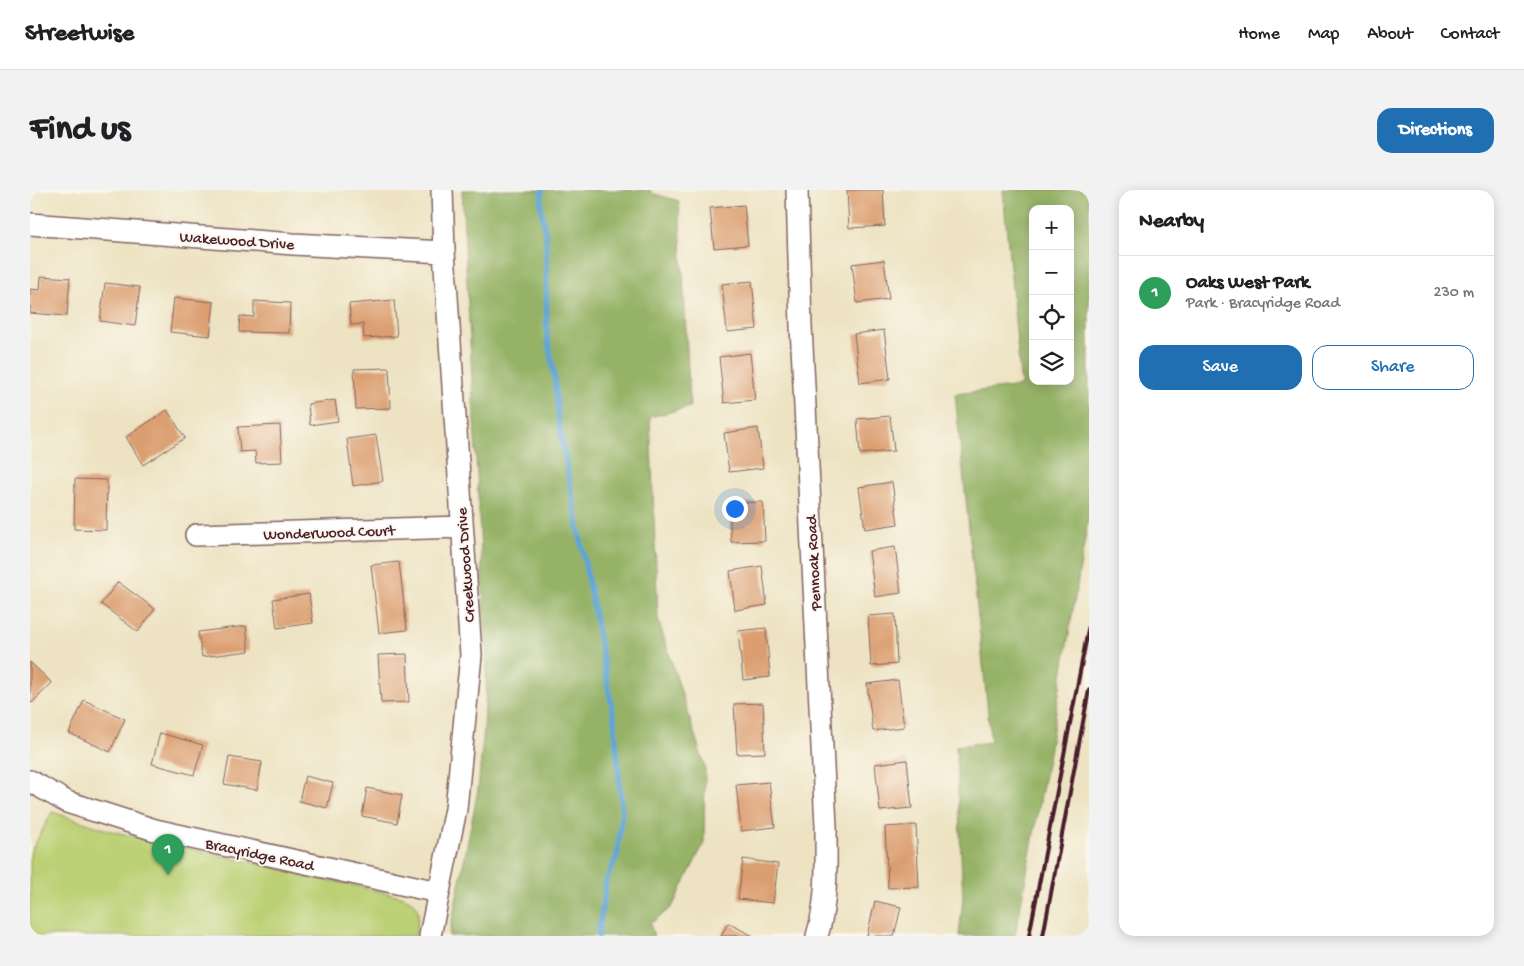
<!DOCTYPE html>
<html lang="en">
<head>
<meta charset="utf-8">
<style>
	:root { --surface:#fff; --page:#f2f2f2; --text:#202124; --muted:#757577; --line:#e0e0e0; --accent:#1f6fb2 }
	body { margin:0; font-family:"Gochi Hand",sans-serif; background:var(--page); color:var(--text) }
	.controls { position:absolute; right:15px; top:15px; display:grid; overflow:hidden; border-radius:10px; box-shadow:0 2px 12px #0003 }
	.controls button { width:45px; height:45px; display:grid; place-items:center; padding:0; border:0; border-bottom:1px solid var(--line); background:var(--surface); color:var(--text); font:25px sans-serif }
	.you { position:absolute; left:704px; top:318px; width:18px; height:18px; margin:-12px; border:4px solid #fff; border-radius:50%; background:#1a73e8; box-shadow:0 0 0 8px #1a73e833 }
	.badge { display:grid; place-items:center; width:32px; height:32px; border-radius:50%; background:var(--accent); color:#fff; font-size:16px; font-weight:700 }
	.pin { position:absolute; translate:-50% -41px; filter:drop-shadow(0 1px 2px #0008) }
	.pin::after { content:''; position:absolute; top:26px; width:18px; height:15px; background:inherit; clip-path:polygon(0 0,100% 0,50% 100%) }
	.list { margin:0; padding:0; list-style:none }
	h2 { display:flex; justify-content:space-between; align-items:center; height:65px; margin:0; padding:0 20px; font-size:21px }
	h2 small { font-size:16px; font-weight:400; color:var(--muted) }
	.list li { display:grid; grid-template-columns:32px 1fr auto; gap:15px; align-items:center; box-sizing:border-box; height:75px; padding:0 20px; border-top:1px solid var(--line) }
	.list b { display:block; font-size:19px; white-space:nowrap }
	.list p { margin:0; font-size:16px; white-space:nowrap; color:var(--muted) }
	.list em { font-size:16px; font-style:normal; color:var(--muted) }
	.actions { display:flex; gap:10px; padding:15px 20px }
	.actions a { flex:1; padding:11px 0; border:1px solid var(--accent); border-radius:15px; text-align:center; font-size:18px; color:var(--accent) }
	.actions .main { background:var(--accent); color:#fff }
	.icon { flex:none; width:28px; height:28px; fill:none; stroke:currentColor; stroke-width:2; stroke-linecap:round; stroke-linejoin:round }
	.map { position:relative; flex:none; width:1059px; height:746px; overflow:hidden; border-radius:15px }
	header { display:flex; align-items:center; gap:30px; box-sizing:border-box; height:70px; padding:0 25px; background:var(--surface); border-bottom:1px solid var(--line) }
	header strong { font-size:24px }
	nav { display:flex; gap:28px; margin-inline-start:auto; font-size:18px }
	.intro { display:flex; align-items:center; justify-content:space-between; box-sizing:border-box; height:120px; padding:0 30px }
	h1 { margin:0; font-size:35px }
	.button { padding:12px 22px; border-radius:15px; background:var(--accent); color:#fff; font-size:18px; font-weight:700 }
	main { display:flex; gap:30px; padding:0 30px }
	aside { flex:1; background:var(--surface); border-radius:15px; box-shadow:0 2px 12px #0003 }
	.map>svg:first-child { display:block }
</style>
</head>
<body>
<header>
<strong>Streetwise</strong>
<nav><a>Home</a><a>Map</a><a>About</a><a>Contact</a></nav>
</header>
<div class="intro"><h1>Find us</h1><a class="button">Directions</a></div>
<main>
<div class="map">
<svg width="1059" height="746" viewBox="0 0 1059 746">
	<rect width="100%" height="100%" fill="#fbf7ec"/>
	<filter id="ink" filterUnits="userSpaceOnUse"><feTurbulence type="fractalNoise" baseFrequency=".02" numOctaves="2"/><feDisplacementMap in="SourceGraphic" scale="10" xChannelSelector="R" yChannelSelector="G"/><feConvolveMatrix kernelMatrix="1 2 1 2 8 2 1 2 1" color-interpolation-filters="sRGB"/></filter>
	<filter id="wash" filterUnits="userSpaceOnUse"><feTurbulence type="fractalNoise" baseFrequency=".0096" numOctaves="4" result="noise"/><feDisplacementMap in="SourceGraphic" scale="20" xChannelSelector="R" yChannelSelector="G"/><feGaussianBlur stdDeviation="1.12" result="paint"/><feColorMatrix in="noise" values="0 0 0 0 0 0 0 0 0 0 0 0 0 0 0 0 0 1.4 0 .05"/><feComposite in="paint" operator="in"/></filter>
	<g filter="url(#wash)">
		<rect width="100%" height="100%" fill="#ede3c2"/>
		<path fill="#bcd074" stroke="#837850" d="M22 622 81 641 375 707C394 717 388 727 385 746H0V663Z"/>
		<path fill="#95b266" stroke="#706848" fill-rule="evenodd" d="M432 0H621V3L649 11 660 217 620 227 628 429 675 577 674 653 642 717 620 734 624 746H419L448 600 454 538 457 475Z
			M973 0H1059V324L1020 557 985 746H929L933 708 926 556 961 552 925 204 991 196ZM1003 19H1040V191H1003Z"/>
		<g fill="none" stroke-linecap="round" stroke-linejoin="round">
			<path stroke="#5ea5d5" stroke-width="5.5" d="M512 0 511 18 516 48 517 146 524 184 529 235 584 528 592 621 587 666 576 691 568 746"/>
		</g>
		<g id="blocks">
			<path fill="#db9e6f" d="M817 0H853L855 36 819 38Z
				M714 15 718 55 684 58 680 18Z
				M854 70 859 109 827 113 822 74Z
				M11 86 40 88 37 126 0 123V99L10 100Z
				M722 91 727 139 697 142 692 94Z
				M75 93 110 97 105 136 70 131Z
				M144 108 184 112 180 146 140 142Z
				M364 110 367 146 334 148 333 134 321 135 319 114Z
				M224 111 260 113 259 143 209 142 210 126 224 127Z
				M854 140 860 189 830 193 824 144Z
				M720 163 725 210 694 213 689 167Z
				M359 178 361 218 326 219 324 179Z
				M305 210 308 231 280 235 278 214Z
				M137 220 155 248 113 275 96 247Z
				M860 226 864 261 830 264 827 229Z
				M250 235 252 272 226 273 225 261 210 262 208 237Z
				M728 238 733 278 699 282 694 243Z
				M346 245 353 291 323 296 317 249Z
				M45 289 77 290 76 340 44 339Z
				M862 292 868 334 835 339 829 297Z
				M733 312 735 351 701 352 699 313Z
				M865 357 871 403 845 407 839 361Z
				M369 372 377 440 349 443 341 375Z
				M732 376 737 415 705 420 700 381Z
				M88 392 125 419 108 442 71 414Z
				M279 404 283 433 247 438 243 409Z
				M865 424 867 474 841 476 838 426Z
				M216 436 219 461 172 467 168 442Z
				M736 438 740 487 713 490 708 441Z
				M377 464 379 512 351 513 348 465Z
				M0 472 22 493 2 513 0 510Z
				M868 490 874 537 843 541 837 494Z
				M54 510 95 529 80 562 39 543Z
				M733 513 735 563 707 564 704 514Z
				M130 543 173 555 164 585 122 574Z
				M199 567 232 572 227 600 194 594Z
				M877 570 882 618 850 621 845 574Z
				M275 586 303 593 297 618 269 611Z
				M739 592 745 637 711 641 706 595Z
				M337 598 372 605 367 633 332 626Z
				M886 635 889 697 858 698 855 637Z
				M713 669 748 674 743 713 708 709Z
				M845 711 871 717 864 746H837Z
				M698 733 723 746H691Z"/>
		</g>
	</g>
	<g filter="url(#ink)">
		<use href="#blocks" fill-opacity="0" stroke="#836460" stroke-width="1"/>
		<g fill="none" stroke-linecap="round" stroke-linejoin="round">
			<defs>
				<path id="minor" d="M767 0 771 136 796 636C796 672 798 711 787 746
					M0 34 263 54 414 62
					M166 345 431 337
					M0 591 37 612 125 640 408 702
					M400 746 426 619 441 465 414 62 412 0"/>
			</defs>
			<use href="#minor" stroke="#836460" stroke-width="24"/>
			<use href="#minor" stroke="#fff" stroke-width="21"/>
			<path stroke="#4a1f2b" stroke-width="4" d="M999 746 1059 435
				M1013 746 1059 500"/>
		</g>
	</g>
	<g text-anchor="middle" stroke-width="4" stroke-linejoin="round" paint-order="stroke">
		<g font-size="16" fill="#4a1f2b" stroke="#fbf7ec">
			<text transform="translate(207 49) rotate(4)" y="6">Wakewood Drive</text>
			<text transform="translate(299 341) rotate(-2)" y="6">Wonderwood Court</text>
			<text transform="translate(782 373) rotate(-93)" y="6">Pennoak Road</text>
			<text transform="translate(434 375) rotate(-94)" y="6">Creekwood Drive</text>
			<text transform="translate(230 663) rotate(12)" y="6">Bracyridge Road</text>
		</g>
	</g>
</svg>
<div class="controls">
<button>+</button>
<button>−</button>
<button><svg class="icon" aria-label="locate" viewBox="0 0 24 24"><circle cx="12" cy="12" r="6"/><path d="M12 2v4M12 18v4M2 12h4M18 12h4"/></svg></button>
<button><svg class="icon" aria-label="layers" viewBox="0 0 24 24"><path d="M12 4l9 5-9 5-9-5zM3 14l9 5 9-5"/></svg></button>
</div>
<div class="you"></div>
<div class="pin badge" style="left:138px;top:685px;background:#2e9e5b">1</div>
</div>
<aside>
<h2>Nearby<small></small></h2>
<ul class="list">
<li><span class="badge" style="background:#2e9e5b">1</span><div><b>Oaks West Park</b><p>Park · Bracyridge Road</p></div><em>230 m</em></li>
</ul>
<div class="actions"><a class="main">Save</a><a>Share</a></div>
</aside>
</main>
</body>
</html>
